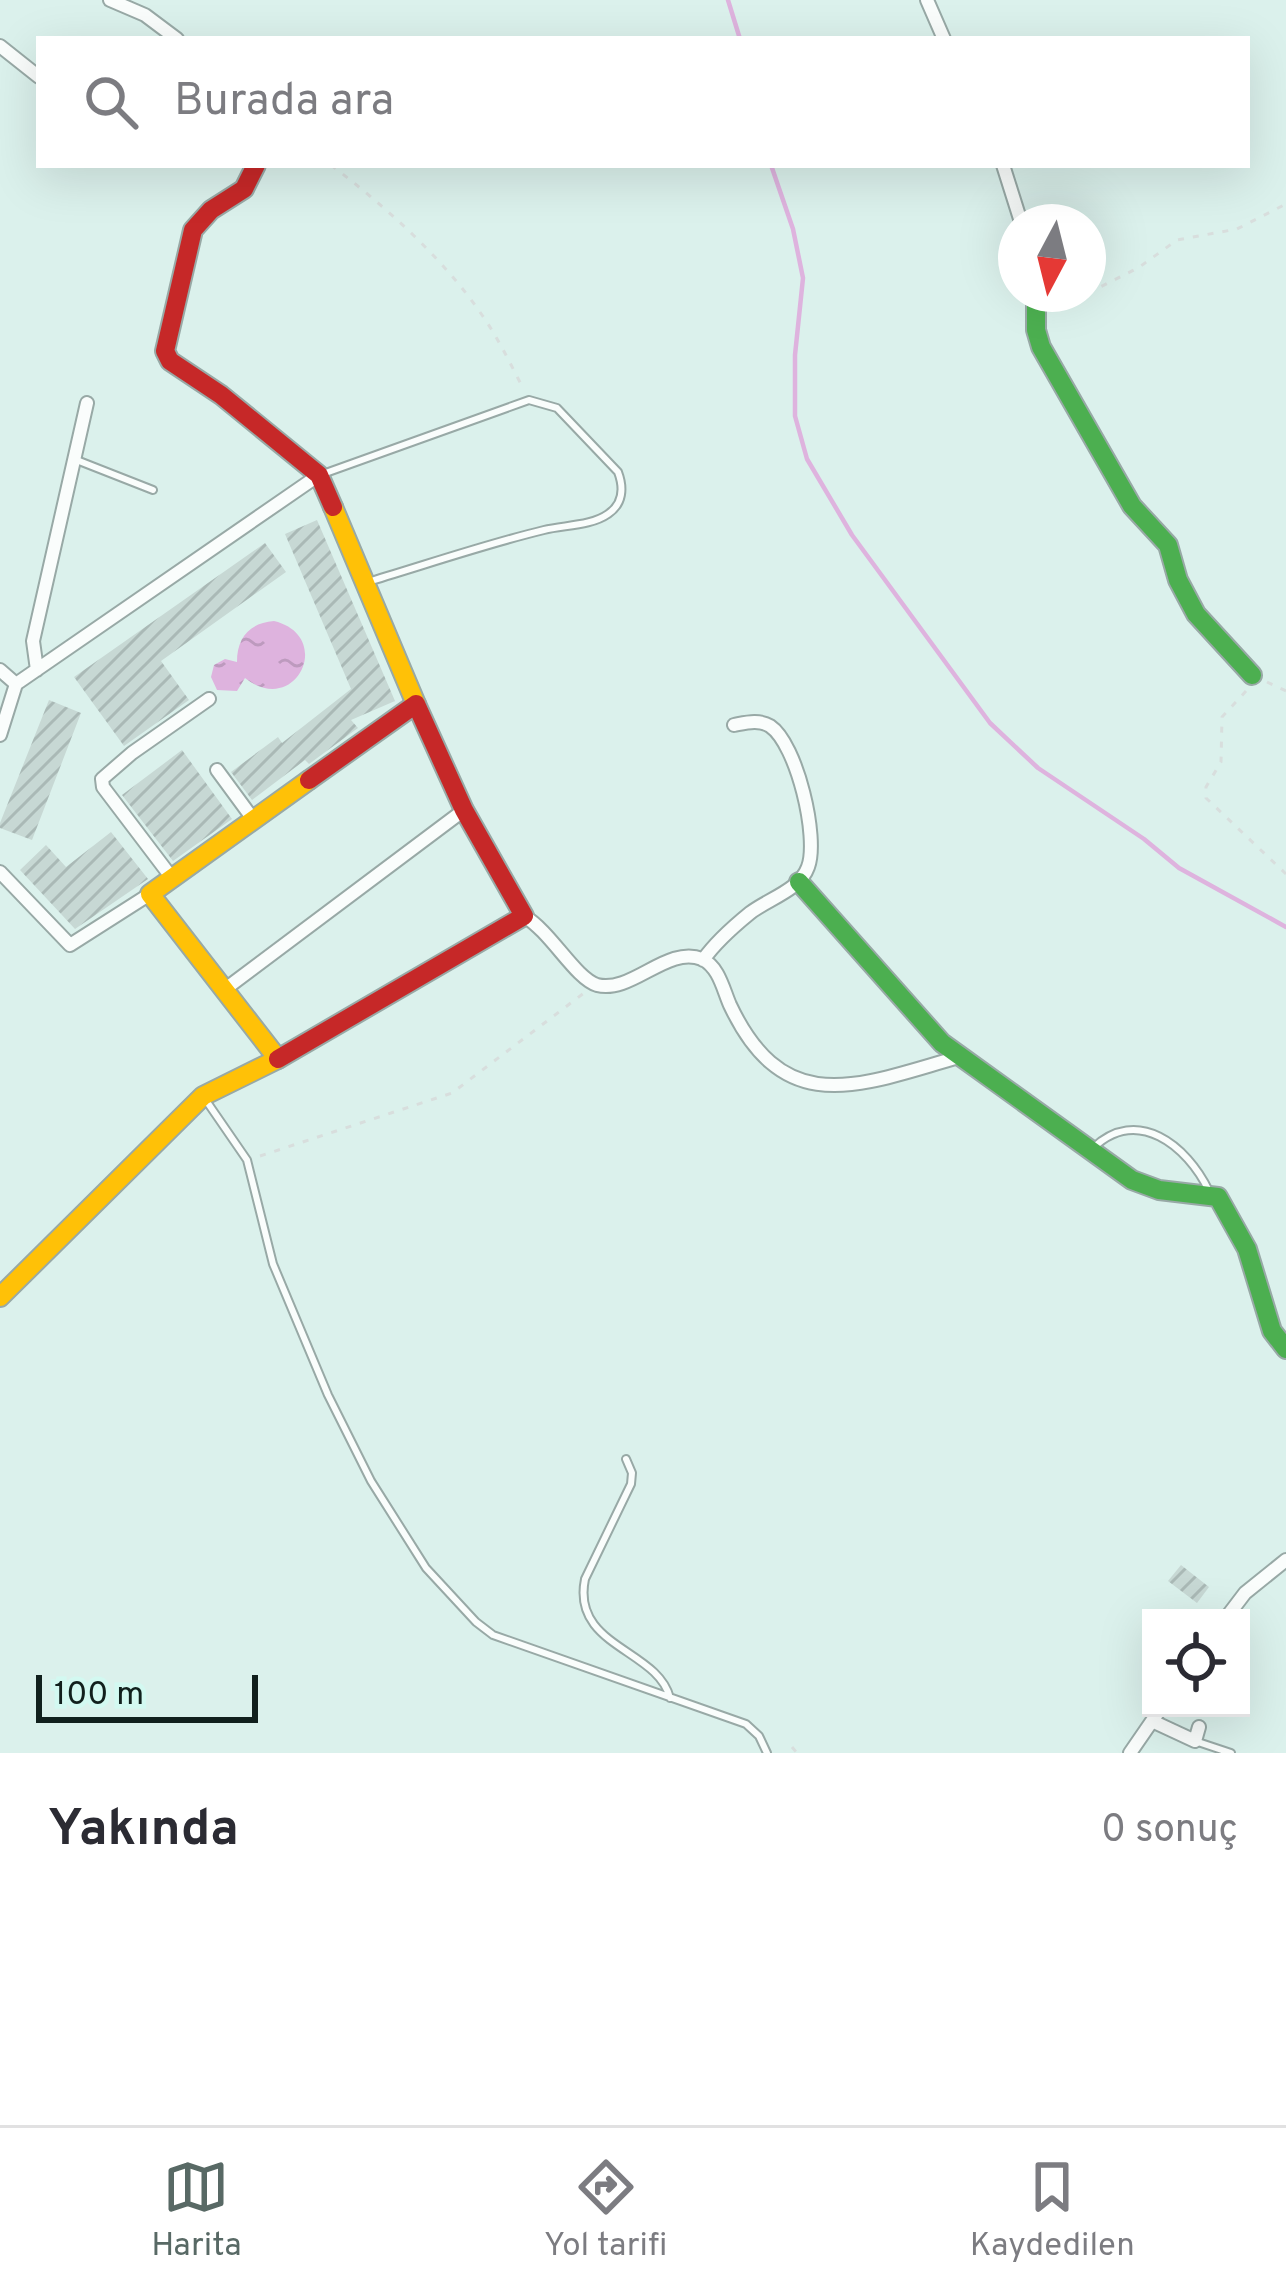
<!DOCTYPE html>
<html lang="tr">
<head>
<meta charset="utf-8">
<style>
	:root { --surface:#fff; --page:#f2f2f3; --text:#2b2b33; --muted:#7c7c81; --line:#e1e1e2; --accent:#586965 }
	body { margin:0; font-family:Overpass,sans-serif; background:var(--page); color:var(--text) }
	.controls { position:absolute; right:36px; bottom:36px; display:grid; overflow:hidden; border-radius:0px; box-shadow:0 12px 48px #0002 }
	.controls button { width:108px; height:108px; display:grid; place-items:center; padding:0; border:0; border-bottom:3px solid var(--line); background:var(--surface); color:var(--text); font:60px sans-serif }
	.compass { position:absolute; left:998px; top:204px; width:108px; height:108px; border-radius:50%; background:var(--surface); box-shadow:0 12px 48px #0002; rotate:187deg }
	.scale { position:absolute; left:36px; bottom:30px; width:222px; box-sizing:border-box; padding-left:12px; border:6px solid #11201d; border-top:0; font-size:33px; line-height:42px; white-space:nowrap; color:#11201d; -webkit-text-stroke:9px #d3f9f1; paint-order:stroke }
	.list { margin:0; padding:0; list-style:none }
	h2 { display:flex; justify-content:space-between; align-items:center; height:156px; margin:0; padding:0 48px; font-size:51px }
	h2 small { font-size:39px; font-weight:400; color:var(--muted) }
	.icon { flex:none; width:66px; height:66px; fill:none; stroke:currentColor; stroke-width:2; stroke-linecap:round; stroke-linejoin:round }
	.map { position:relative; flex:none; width:1286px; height:1753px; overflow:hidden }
	.search { position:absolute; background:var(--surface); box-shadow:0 12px 48px #0002; left:36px; right:36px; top:36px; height:132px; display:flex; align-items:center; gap:30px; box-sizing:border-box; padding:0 42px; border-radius:0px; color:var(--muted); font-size:45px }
	.sheet { height:372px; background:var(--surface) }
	nav { display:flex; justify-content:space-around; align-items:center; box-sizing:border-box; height:168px; border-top:3px solid var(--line); background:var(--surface); font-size:33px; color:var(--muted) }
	nav a { display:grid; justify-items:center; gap:6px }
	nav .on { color:var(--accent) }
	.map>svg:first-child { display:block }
</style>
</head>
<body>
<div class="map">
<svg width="1286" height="1753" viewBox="0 0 1286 1753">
	<defs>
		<pattern id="water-ripples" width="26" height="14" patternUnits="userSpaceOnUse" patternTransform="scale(3)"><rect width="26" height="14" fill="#deb3de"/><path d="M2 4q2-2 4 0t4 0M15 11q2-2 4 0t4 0" fill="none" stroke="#bd9abe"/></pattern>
		<pattern id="building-hatch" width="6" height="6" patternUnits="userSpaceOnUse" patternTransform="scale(3)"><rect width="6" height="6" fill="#c7d8d4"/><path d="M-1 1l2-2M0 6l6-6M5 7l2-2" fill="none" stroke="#aab9b6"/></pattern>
	</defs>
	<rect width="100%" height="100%" fill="#dbf1ec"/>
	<path fill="url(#water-ripples)" d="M274 621C335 636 296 718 245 678L237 691 217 690 211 677 214 665 225 659 237 662C237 638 249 623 274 621Z"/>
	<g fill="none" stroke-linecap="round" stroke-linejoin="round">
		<path stroke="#deb3de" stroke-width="4.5" d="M728 0 740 39
			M771 165 793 229 803 278 795 355V416L807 459 852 535 990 723 1038 768 1144 839 1179 868 1286 927"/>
	</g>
	<path fill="url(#building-hatch)" d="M317 520 395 701 351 720 358 728 309 764 305 760 252 800 231 772 278 737 282 743 351 689 285 534Z
		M265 543 286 572 161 661 189 700 124 746 74 677Z
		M49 700 81 713 32 840 0 828V823Z
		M182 750 232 819 173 861 122 795Z
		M111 832 148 879 75 929 20 870 46 845 66 867Z
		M1181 1565 1209 1587 1197 1603 1168 1581Z"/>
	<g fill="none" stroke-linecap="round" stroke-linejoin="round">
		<defs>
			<path id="lane" d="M74 459 153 490
				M320 475 529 400 557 408 618 472C624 488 623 504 608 514 591 526 564 525 544 530 486 544 428 564 371 581
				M205 1099 247 1160 273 1264 328 1395 371 1481 426 1568 476 1622 493 1635 746 1724 759 1736 767 1753
				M1093 1148C1137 1106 1187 1145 1209 1191
				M626 1459 632 1473 631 1484 585 1579C571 1647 658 1649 670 1698
				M1195 1741 1231 1753"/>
			<path id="street" d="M110 0 145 15 177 39
				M927 0 944 39
				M0 46 39 77
				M1003 165 1021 222
				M0 670 16 684
				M37 670 33 641 87 403
				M0 735 16 684 319 475
				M217 770 253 819
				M0 872 70 945 150 894
				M172 878 103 787 102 779 132 753 209 699
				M524 916C551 932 575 978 597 985 632 994 667 945 702 959 719 967 723 989 730 1005 785 1122 862 1084 959 1057
				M703 960C715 943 734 926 750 913 768 899 800 890 808 867 819 838 797 744 770 726 759 719 745 723 734 725
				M224 990 464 810
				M1226 1618 1245 1593 1286 1560
				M1152 1721 1195 1741 1199 1727
				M1130 1753 1161 1708"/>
			<path id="fast" d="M1036 294V330L1041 347 1132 506 1168 545 1178 580 1196 614 1252 675
				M799 882 942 1043 1132 1180 1159 1190 1218 1197 1247 1249 1272 1331 1286 1349"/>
			<path id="slow" d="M333 507 416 704
				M0 1297 203 1096 278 1059 150 894 309 780"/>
			<path id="jam" d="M256 165 244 189 211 210 193 230 165 351 170 361 221 395 319 475 333 507
				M278 1059 524 916 464 810 416 704 309 780"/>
		</defs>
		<use href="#lane" stroke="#98a9a6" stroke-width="10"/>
		<use href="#street" stroke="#98a9a6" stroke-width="16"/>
		<use href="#fast" stroke="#98a9a6" stroke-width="22"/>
		<use href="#slow" stroke="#98a9a6" stroke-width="22"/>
		<use href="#jam" stroke="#98a9a6" stroke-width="22"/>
		<path stroke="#d8dedd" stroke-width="3" stroke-dasharray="6 9" stroke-linecap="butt" d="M331 165C385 206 443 258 482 315 498 338 510 363 523 388
			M1088 293 1138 268 1177 240 1237 229 1286 204
			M1054 308 1086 294
			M1267 682 1286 691
			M1246 691 1222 717 1221 762 1206 787V798L1286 874
			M260 1156 452 1093 584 993
			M792 1747 797 1753"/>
		<use href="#lane" stroke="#fafdfc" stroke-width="6"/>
		<use href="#street" stroke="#fafdfc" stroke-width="12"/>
		<use href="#fast" stroke="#4caf50" stroke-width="18"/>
		<use href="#slow" stroke="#ffc107" stroke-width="18"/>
		<use href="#jam" stroke="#c62828" stroke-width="18"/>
	</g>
</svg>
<div class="controls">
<button><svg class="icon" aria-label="locate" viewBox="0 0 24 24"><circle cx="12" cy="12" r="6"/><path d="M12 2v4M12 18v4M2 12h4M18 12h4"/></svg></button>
</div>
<svg class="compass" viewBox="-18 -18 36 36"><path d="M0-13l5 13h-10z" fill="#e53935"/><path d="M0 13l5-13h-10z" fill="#7c7c81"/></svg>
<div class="scale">100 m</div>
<div class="search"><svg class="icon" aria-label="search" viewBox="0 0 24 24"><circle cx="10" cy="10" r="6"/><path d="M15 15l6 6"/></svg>Burada ara</div>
</div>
<section class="sheet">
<h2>Yakında<small>0 sonuç</small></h2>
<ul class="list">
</ul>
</section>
<nav>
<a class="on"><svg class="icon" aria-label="map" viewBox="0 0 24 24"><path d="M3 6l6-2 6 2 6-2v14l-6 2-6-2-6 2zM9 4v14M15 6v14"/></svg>Harita</a>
<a><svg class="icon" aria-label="directions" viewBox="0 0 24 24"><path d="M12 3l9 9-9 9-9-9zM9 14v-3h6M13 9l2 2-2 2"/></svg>Yol tarifi</a>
<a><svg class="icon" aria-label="saved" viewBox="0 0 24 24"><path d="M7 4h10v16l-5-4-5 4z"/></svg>Kaydedilen</a>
</nav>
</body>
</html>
